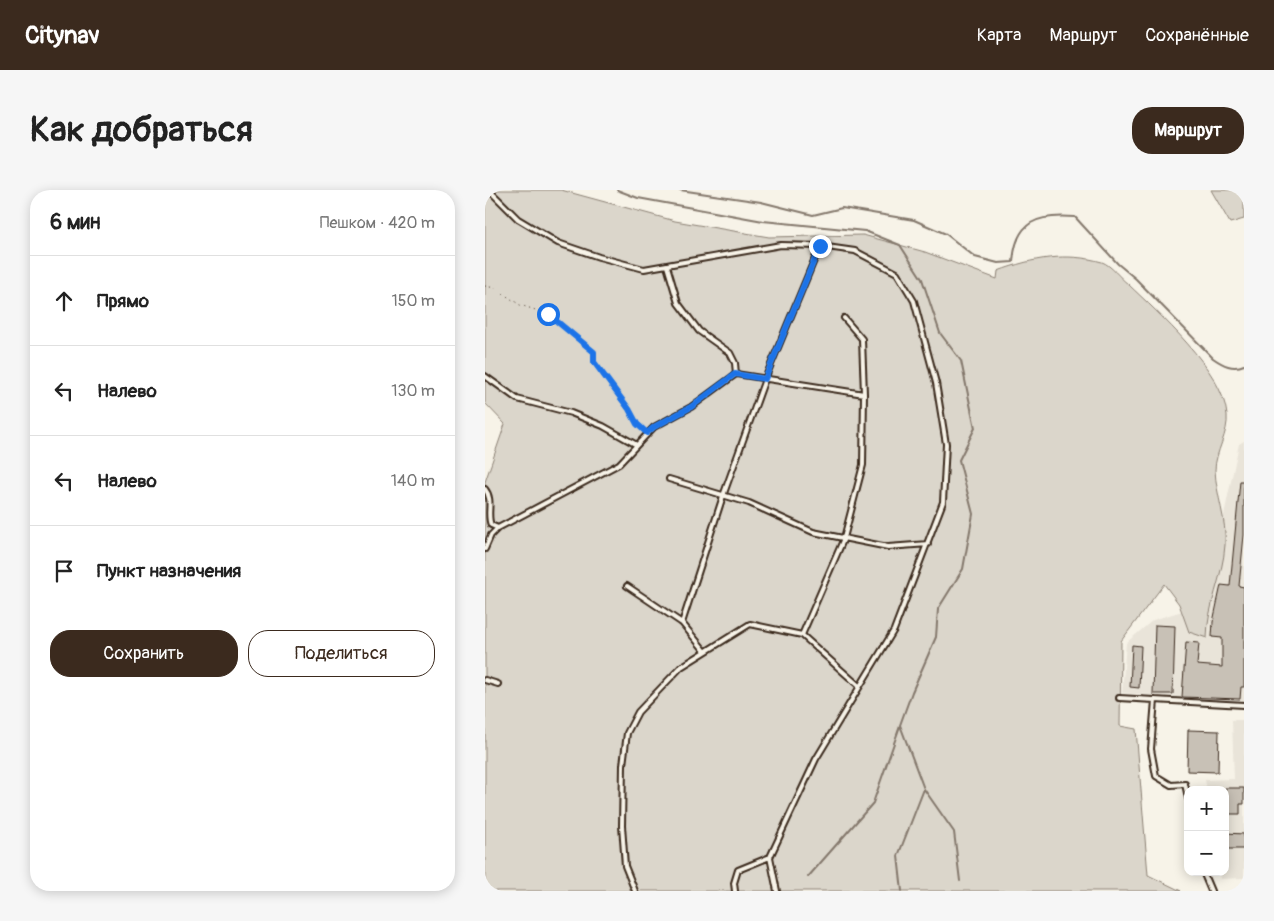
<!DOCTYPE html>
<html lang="ru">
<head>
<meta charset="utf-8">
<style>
	:root { --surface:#fff; --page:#f6f6f6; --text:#222; --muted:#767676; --line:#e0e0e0; --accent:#3b2a1e }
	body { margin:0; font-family:Pangolin,sans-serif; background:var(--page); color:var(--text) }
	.controls { position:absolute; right:15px; bottom:15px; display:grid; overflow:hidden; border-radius:10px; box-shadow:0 2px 12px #0003 }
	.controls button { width:45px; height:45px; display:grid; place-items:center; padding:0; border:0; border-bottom:1px solid var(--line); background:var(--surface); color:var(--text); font:25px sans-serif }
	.stop { position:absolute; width:15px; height:15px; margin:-11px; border:4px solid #1a73e8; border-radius:50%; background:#fff }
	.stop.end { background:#1a73e8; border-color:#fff; box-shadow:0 1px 5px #0008 }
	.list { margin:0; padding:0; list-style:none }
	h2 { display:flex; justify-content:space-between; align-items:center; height:65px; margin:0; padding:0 20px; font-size:21px }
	h2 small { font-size:16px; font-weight:400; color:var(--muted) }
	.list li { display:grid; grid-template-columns:32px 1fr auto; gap:15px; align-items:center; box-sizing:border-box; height:90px; padding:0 20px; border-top:1px solid var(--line) }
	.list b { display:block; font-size:19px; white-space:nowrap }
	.list em { font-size:16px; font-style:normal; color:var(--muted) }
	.actions { display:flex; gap:10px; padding:15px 20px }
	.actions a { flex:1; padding:11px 0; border:1px solid var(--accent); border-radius:20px; text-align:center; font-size:18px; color:var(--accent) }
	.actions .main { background:var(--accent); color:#fff }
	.icon { flex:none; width:28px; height:28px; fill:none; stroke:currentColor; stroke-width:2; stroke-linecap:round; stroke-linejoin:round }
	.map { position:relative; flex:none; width:759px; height:701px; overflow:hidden; border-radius:20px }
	header { display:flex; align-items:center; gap:30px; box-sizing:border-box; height:70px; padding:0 25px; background:var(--accent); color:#fff }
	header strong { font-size:24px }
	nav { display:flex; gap:28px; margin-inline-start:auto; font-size:18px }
	.intro { display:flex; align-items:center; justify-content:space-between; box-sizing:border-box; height:120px; padding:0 30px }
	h1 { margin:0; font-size:35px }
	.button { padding:12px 22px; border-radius:20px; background:var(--accent); color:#fff; font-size:18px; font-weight:700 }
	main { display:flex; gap:30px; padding:0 30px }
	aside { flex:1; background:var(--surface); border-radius:20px; box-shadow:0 2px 12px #0003 }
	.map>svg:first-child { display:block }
</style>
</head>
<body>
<header>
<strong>Citynav</strong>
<nav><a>Карта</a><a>Маршрут</a><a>Сохранённые</a></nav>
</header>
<div class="intro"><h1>Как добраться</h1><a class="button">Маршрут</a></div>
<main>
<aside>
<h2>6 мин<small>Пешком · 420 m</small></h2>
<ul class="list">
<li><svg class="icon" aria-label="ahead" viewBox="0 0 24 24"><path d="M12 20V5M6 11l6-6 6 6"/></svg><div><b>Прямо</b></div><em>150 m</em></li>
<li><svg class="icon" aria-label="left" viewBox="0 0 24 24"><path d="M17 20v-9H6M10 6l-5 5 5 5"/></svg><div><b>Налево</b></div><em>130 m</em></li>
<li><svg class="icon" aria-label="left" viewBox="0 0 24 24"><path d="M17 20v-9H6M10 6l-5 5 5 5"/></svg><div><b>Налево</b></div><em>140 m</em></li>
<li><svg class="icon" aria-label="arrive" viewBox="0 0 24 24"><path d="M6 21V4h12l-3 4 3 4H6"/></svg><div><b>Пункт назначения</b></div></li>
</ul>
<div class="actions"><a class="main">Сохранить</a><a>Поделиться</a></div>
</aside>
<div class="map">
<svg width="759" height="701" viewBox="0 0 759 701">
	<rect width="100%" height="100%" fill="#f7f3e8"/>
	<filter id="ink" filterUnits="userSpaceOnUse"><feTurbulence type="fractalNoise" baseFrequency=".02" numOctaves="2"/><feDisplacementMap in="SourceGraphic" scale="10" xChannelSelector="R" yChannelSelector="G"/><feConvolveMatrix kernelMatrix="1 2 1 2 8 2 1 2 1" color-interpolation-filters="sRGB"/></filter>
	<g filter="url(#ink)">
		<path fill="#e9e4d9" d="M759 251V512L637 503 641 453 668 430 720 414 754 254Z
			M747 530H759V688L735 689 734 682H740V600H722L720 590 749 589Z"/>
		<path fill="#dbd6cb" stroke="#8b8074" d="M0 0H76L190 31 284 47 378 45 440 62 512 89 513 81C548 68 581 62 617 72 626 75 635 88 643 94 674 124 738 180 742 225 744 243 730 262 730 280 731 305 742 330 740 355 738 387 722 416 722 448L704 442 694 414 679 394 636 451 635 536 651 539 663 685 696 701H0V292L20 234 0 213Z
			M726 0H759V29L745 33Z"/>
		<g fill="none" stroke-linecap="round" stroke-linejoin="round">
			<path stroke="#84786c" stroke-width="2" d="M132 0 153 8 278 31 380 41 415 55 437 89 455 143 476 171 490 238 474 270 488 324 478 379 453 419 451 447 427 502 415 535 439 599 469 642 475 691
				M195 0 276 12 328 25 357 18 429 30 461 44 490 67 513 73 528 72C531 31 552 24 590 27L633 74 651 89 728 168C738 175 748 180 759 175
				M323 687 388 613 415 536
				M417 701 413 666 439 599"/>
		</g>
		<path fill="#c8c1b6" stroke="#3b2a1e" d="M755 291H759V345L754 396 759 397V497H756L755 509 697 507 701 452 714 453 712 475 737 477V448L727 447 728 432 736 395 745 396Z
			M670 435 690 436 688 504H668Z
			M647 455 656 456 654 498 645 497Z
			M703 540 734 541 733 582 702 581Z
			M740 598H759V614H755V624H740Z
			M740 643 759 644V659H740Z"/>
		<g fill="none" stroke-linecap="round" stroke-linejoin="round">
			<defs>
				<path id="service" d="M4 0 33 29 73 53 114 67 159 79 296 55 335 56 370 61 412 83 429 111 451 193 461 254 458 312 409 440 331 569 285 667 292 701
					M182 76 193 113 214 141 245 163 250 173 251 184
					M0 186 32 209 86 223 118 236 150 254
					M184 289 264 313 328 342 403 357 443 354
					M0 299C9 310 1 324 6 335L13 338
					M0 359 6 345 13 338 134 274 169 237 206 217 251 184 379 204
					M142 396 197 433 220 461
					M197 433 238 306 280 189 335 56
					M317 445 359 348 378 275 379 204 377 149 359 128
					M0 490 13 494
					M634 508 759 515
					M670 510 666 559 671 586 686 595 700 594 703 608
					M718 682 726 701
					M150 701 140 676 137 636 138 575 142 543 153 522 196 477 265 434 317 445 374 496
					M250 701 249 693 253 680 285 667"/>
			</defs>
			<use href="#service" stroke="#3b2a1e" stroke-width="8"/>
			<path stroke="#3b2a1e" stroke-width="1" stroke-dasharray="1 4" stroke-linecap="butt" d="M0 96 10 98 35 115 63 124 109 162C109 166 109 170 110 173 114 181 153 236 159 240"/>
			<use href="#service" stroke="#f7f3e8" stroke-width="4"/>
		</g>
	</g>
	<g fill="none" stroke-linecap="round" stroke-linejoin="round" filter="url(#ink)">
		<path stroke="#1a73e8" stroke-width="6" d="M63 124 109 162V172L144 219 152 234 162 243 169 237 206 217 250 184 280 189 335 56"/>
	</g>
</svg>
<div class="controls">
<button>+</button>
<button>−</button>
</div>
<div class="stop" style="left:63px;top:124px"></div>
<div class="stop end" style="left:335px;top:56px"></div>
</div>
</main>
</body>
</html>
